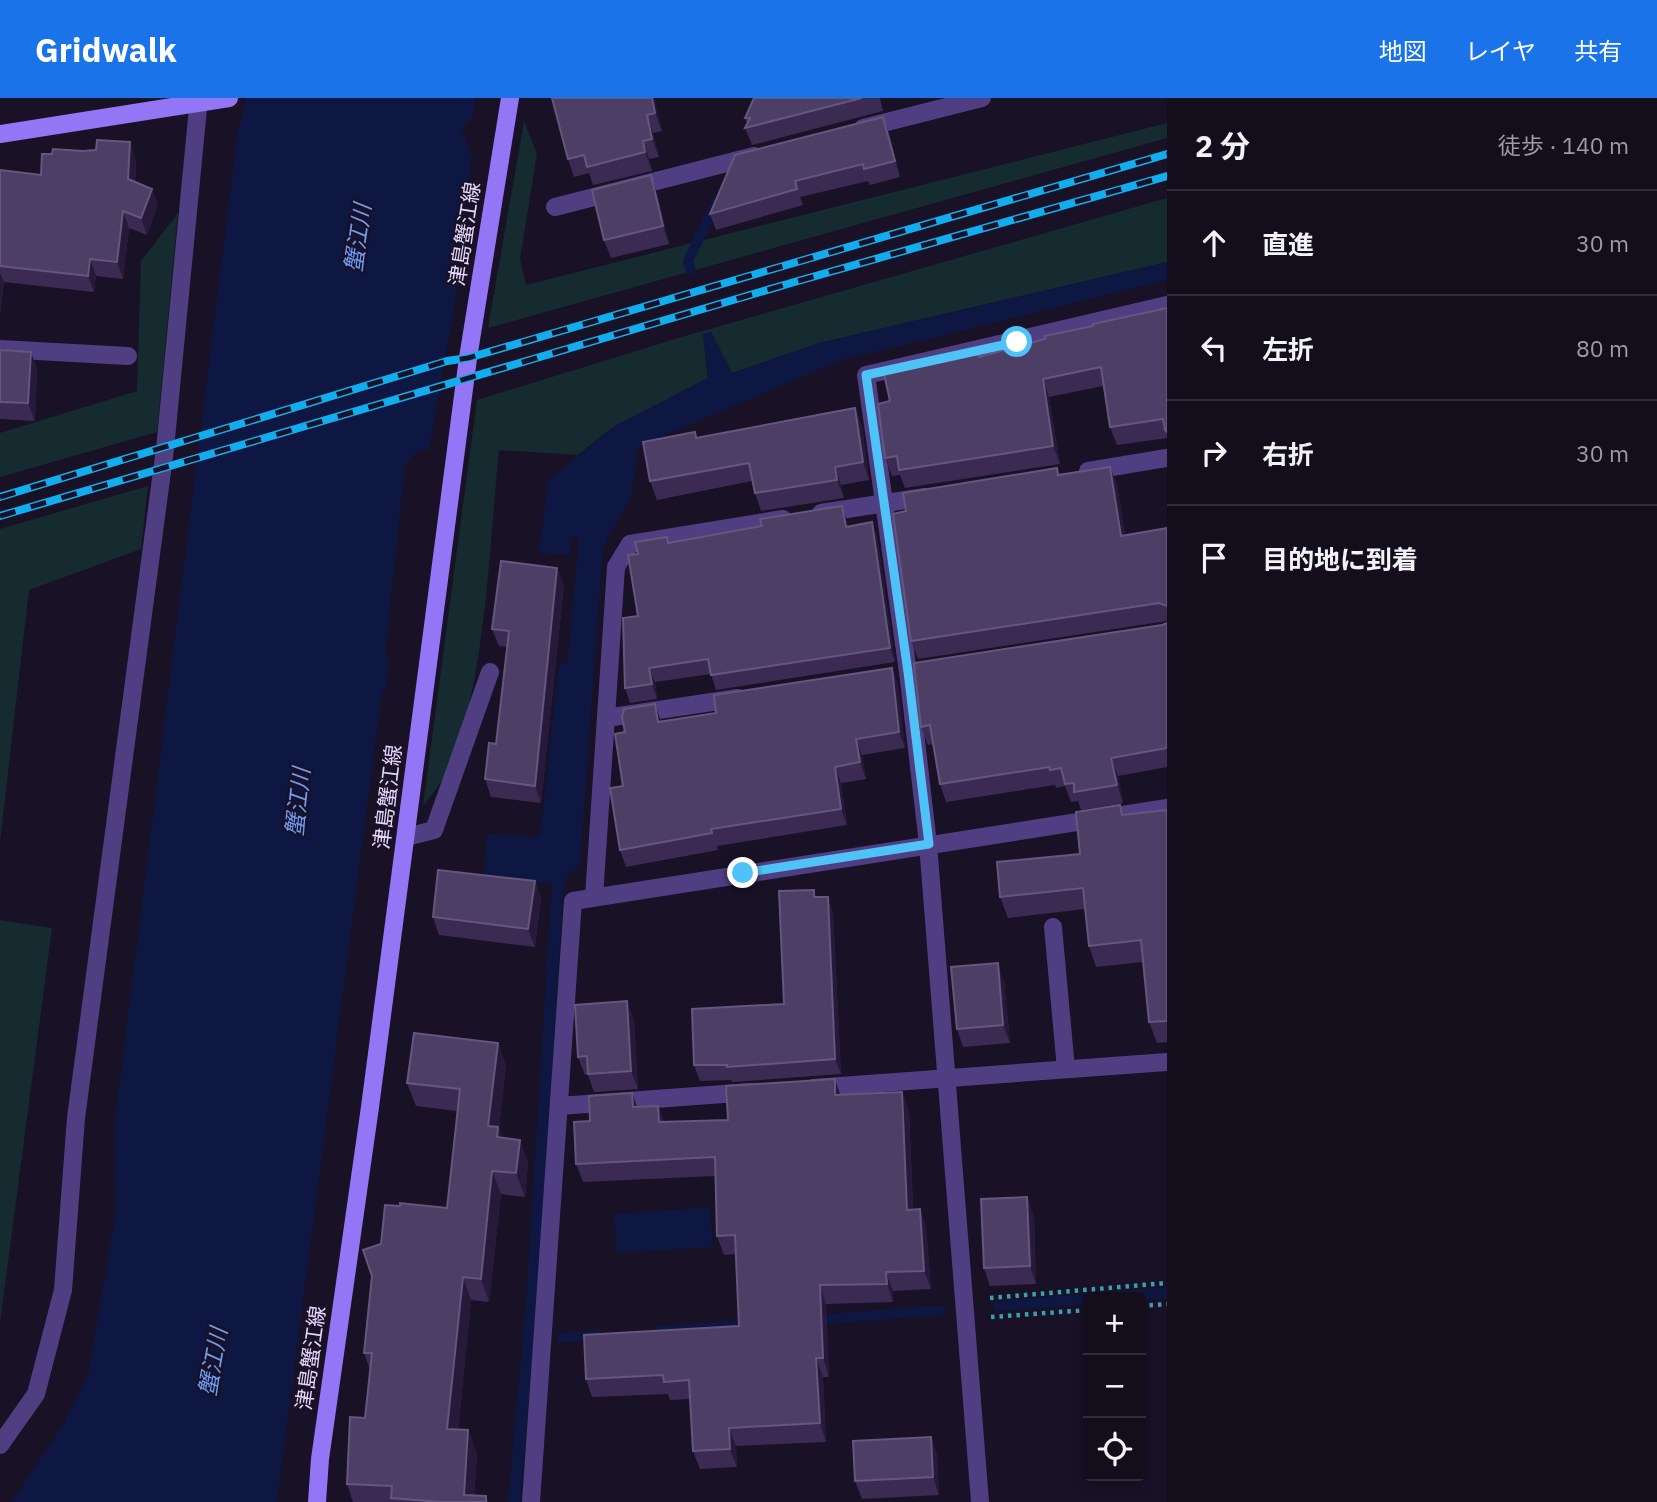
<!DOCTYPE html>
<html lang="ja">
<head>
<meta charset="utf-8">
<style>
	:root { --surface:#130d1c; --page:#1c1625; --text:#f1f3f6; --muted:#9d9ca3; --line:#322d3b; --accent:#1a73e8 }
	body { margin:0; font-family:"IBM Plex Sans","Noto Sans JP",sans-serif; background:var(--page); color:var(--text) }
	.controls { position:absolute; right:21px; bottom:21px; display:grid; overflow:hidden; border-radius:7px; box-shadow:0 4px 10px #0003 }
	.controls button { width:63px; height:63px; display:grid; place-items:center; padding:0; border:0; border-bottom:2px solid var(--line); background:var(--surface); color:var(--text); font:35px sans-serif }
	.stop { position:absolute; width:21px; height:21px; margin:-16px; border:5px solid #4fc3f7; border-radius:50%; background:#fff }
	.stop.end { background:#4fc3f7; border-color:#fff; box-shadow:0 2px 7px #0008 }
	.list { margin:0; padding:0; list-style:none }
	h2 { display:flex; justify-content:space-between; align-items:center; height:91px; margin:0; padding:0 28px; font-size:30px }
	h2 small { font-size:23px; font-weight:400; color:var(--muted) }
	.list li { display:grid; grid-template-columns:46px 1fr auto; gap:21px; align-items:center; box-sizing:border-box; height:105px; padding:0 28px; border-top:2px solid var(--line) }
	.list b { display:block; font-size:26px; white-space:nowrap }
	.list em { font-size:23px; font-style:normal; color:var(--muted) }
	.icon { flex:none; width:38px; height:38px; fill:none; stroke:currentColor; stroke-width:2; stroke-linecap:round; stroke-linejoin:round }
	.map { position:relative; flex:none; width:1167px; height:1404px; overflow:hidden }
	header { display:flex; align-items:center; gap:42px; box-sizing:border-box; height:98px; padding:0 35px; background:var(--accent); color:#fff }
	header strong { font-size:33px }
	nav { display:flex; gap:38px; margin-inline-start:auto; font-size:24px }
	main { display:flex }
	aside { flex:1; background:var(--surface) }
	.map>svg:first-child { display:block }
</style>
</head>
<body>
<header>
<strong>Gridwalk</strong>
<nav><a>地図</a><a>レイヤ</a><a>共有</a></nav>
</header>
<main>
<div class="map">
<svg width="1167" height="1404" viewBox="0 0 1167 1404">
	<rect width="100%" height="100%" fill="#191126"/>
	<path fill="#152b30" d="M524 23 537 56 520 161 526 187 1167 25V40L488 230Z
		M1167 100V164L819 245 732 275 711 234 703 236 708 280 613 329 578 357 499 352C489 450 487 554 458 649 452 670 437 691 423 708L477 302 685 238Z
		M178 115 157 334 0 379V335L137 293 141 163Z
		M148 388 141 451 29 492 0 744V431Z
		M0 822 52 830 0 1225Z"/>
	<path fill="#0e1742" d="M246 0H475L473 18 461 30 472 58 457 193 429 352H419L405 367 385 558 389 559 386 594H382L277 1404H11L63 1326 88 1277 116 1113 115 1022 237 39Z
		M1167 164V182L842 262 638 349 632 396 603 450 580 767 564 782 537 1206 520 1404H508L526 1204 552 786 484 780 487 736 540 739 559 565H567L579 440 571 439 570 457 539 455 548 383 613 329 708 280 703 236 711 234 732 275 819 245Z
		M710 1109 713 1149 617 1155 614 1116Z"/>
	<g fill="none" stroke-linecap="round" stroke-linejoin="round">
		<path stroke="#0e1742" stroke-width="10" d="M691 173 688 163 716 105
			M1109 1199 1167 1195
			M998 1208 1088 1201
			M813 1222 941 1212
			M659 1233 751 1226
			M562 1240 598 1237"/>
		<path stroke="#38a1b1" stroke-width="4.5" stroke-dasharray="3.5 5" stroke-linecap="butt" d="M990 1200 1167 1185
			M1141 1208 1167 1206
			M991 1219 1088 1212"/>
		<path stroke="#4f3f82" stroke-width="18" d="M0 251 128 258
			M406 739 434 732 490 574
			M1053 829 1066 971"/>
		<path stroke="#4f3f82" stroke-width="18" d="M863 30 982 0
			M555 109 754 58
			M1088 373 1167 360
			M821 415 925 399
			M606 620 738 600
			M594 799 616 469 630 446 783 421
			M813 990 1167 964
			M559 1008 751 994
			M0 1347 36 1296 63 1192 76 1020 165 351 199 0
			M531 1404 573 803 1167 710
			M980 1404 928 746 908 574 866 277 1167 207"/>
		<path stroke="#9376f6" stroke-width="18" d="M0 36 229 0
			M317 1404 320 1361 370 1009 468 260 510 0"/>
		<defs>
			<path id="rail" d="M0 399 447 263 468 260 1167 56
				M0 418 791 185 1167 78"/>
		</defs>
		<use href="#rail" stroke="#12adef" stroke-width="8"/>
		<use href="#rail" stroke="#191126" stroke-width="5" stroke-dasharray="16" stroke-linecap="butt"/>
	</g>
	<path fill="#3b2b53" d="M552 0H654L662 33 653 35 659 59 649 61 652 73 593 87 589 75 574 79 568 61Z
		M754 0H880L883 13 752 47 745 30 747 26 745 20Z
		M883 19 889 35 900 79 870 87 868 83 800 99 803 107 716 132 710 116Z
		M52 56 136 61 135 84 152 91 158 107 147 137 129 130 123 181 96 178 94 194 4 184 0 216V72L41 77Z
		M657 95 669 146 611 160 604 142Z
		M1167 210V340L1117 347 1110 329 1103 288 1049 299 1060 366 905 390 900 377 892 378 885 360 890 303 979 259 1093 228Z
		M0 252 31 254 37 272 35 323 0 321Z
		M855 310 862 328 869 382 841 387 844 400 761 413 755 395 752 383 657 402 650 383 697 339Z
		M1110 369 1117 387 1125 437 1167 430V523L918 561 911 543 1059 377Z
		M842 408 848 429 872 424 877 438 895 564 716 592 711 576 655 584 657 601 630 605 625 590 638 518 667 439 670 445 762 428Z
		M564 487 541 705 491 699 485 681 496 646 507 549 499 548 492 531Z
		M1167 525V669L1118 678 1123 705 1081 712 1078 703 1071 704 1065 688 1056 690 1055 687 946 704 940 686 933 646 928 647 921 629Z
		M892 570 898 587 905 650 862 657 866 681 841 685 847 727 717 748 718 752 626 769 620 752 625 634 661 624 716 615Z
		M1167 712V944L1157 945 1149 924 1143 864 1096 869 1089 848 1085 811 1008 820 1000 799 1080 756 1124 717Z
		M535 783 541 801 535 849 439 837 433 819Z
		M816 799 833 814 841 976 732 984 731 982 700 983 694 967 784 906Z
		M1004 883 1010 945 963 949 957 931Z
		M634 922 638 991 594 994 588 977H585L578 959Z
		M498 945 506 968 499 1030 502 1040 520 1042 528 1065 525 1099 501 1096 489 1204 471 1202 458 1332H468L477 1356 474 1398H486L488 1404H353L347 1386 365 1320 370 1272 364 1255 381 1146 400 1108 447 1110 457 1013 416 1008 407 985Z
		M632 995 637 1009 658 1008 664 1024 728 1022 841 997 909 1012 913 1111H920L926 1129 931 1191 893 1193V1204L826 1206 829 1279H823L826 1344 736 1348 737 1369 700 1371 693 1353 690 1301 670 1302 668 1296 592 1299 586 1281 739 1228 736 1156 724 1157 717 1138 715 1078 583 1084 576 1066 590 1023Z
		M1034 1117 1036 1186 990 1188 984 1170Z
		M931 1339 937 1357 939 1397 862 1401 855 1383Z"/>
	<path fill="#261939" d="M652 0H654L662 33 655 15Z
		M647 17 653 35 659 59 652 41Z
		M883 19 889 35 900 79 895 63Z
		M643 43 649 61 652 73 645 54Z
		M130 44 136 61 134 97 128 81Z
		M651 77 657 95 669 146 663 128Z
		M152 91 158 107 147 137 141 120Z
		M123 113 129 130 123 181 117 164Z
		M90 161 96 178 94 194 88 178Z
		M0 175 4 184 0 216Z
		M31 254 37 272 35 323 28 305Z
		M1043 281 1049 299 1060 366 1053 348Z
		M855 310 862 328 869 382 863 364Z
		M835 369 841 387 844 400 837 382Z
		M1110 369 1117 387 1128 456 1121 438Z
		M842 408 847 423 851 444 846 429Z
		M872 424 877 438 895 564 890 550Z
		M557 470 564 487 541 705 535 688Z
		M649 570 655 584 657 601 652 586Z
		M892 570 898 587 905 650 899 634Z
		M655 606 661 623 664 641 658 624Z
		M856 641 862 657 866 681 860 664Z
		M1111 660 1118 678 1123 705 1117 687Z
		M835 669 841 685 847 727 841 711Z
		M535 783 541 801 535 849 528 831Z
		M828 799 833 814 841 976 835 961Z
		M998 865 1004 883 1010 945 1003 927Z
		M627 903 634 922 638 991 631 973Z
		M498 945 506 968 499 1030 507 1052 488 1028Z
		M835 981 841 999 835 997Z
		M902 994 909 1012 914 1130 907 1112Z
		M632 995 639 1014 633 1009Z
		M658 1008 665 1027 659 1024Z
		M520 1042 528 1065 525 1099 516 1075Z
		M492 1073 501 1096 489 1204 481 1181Z
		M1027 1099 1034 1117 1036 1186 1030 1168Z
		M920 1111 926 1129 931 1191 924 1173Z
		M886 1174 893 1193V1204L887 1186Z
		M463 1179 471 1202 456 1354 447 1331Z
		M820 1187 826 1206 829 1279 823 1260Z
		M816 1260 823 1279 826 1344 820 1325Z
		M729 1330 736 1348 737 1369 730 1351Z
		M468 1332 477 1356 474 1404 464 1397Z
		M931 1339 937 1357 939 1397 933 1379Z"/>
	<path fill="#4d3e65" stroke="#65567d" stroke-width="2" d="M552 0H652L655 15 647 17 652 41 643 43 645 54 587 69 584 57 568 61Z
		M754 0H862L745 30 750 20H745Z
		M883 19 895 63 864 71 863 66 795 83 797 91 710 116 735 57Z
		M97 42 130 44 128 81 152 91 141 120 123 113 117 164 90 161 88 178 0 168V72L41 77 42 56H52L53 51 83 53 96 52Z
		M651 77 663 128 604 142 592 92Z
		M1167 210V334L1165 332 1163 321 1110 329 1101 269 1043 281 1053 348 899 372 897 358 885 360 878 306 890 303 884 276 978 254 979 259 1045 241V238L1093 228V226Z
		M0 252 31 254 28 305 0 304Z
		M855 310 863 364 835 369 837 382 755 395 749 365 650 383 643 344 695 334 696 340Z
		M1110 369 1121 438 1167 430V508L1159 505 911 543 893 416 906 413 903 395 1057 370 1058 377Z
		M842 408 846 429 872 424 890 550 711 577 708 561 649 570 652 586 625 590 623 520 638 518 628 457 638 456 635 444 667 439 668 445 762 428 760 421Z
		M501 463 557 470 535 688 485 681 489 645 496 646 509 533 492 531Z
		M1167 525V650L1111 660 1117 687 1074 694V685L1065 686 1061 670 1050 672 1049 669 940 686 930 627 921 629 914 565 1162 527Z
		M892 570 899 634 856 641 860 664 835 669 841 711 711 731 712 735 620 752 610 690 623 688 615 636 625 634 622 619 624 611 655 606 658 624 716 615 714 597Z
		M1120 707 1122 717 1167 712V923L1149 924 1141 842 1089 848 1083 790 1000 799 997 764 1080 756 1076 714Z
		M438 772 535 783 528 831 433 819Z
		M814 792V799H828L835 961 727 969V967H694L692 911 784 906 779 793Z
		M998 865 1003 927 957 931 951 869Z
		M627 903 631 973 588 976 587 958 578 959 575 907Z
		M414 935 498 945 488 1028 498 1029 497 1039 520 1042 516 1075 492 1073 481 1181 463 1179 447 1331 468 1332 464 1397 486 1398V1404H441L391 1400 392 1388 347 1386 350 1319 365 1320 372 1255H364L372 1178 363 1152 381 1146 385 1107 400 1108V1105L447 1110 460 991 407 985Z
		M835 981V997L902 994 907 1112 920 1111 924 1173 886 1174 887 1186 820 1187 823 1260H816L820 1325 729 1330 730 1351 693 1353 689 1282 664 1284 663 1277 586 1281 584 1237 739 1228 735 1137 717 1138 715 1059 576 1066 574 1024 590 1023 589 998 632 995 633 1009 658 1008 659 1024 728 1022 726 988Z
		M1027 1099 1030 1168 984 1170 981 1101Z
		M931 1339 933 1379 855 1383 853 1343Z"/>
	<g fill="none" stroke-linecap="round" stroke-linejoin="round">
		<path stroke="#4fc3f7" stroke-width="9" d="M743 775 929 746 908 574 866 277 1017 244"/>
	</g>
	<g text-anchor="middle" stroke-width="5" stroke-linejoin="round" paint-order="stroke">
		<g font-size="21" fill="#e4d9fc" stroke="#191126">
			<text transform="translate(465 136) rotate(-81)" y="7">津島蟹江線</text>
			<text transform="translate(388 699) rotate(-83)" y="7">津島蟹江線</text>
			<text transform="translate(311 1260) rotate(-82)" y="7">津島蟹江線</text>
		</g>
		<g font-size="23" font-style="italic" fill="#6e9cf5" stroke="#191126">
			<text transform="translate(358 140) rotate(-82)" y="8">蟹江川</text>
			<text transform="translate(298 704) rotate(-84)" y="8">蟹江川</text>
			<text transform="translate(213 1264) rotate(-80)" y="8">蟹江川</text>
		</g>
	</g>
</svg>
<div class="controls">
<button>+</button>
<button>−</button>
<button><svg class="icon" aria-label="locate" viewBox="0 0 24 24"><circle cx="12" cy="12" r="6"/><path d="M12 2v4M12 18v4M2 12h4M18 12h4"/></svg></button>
</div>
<div class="stop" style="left:1017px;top:244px"></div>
<div class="stop end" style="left:743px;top:775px"></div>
</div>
<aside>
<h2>2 分<small>徒歩 · 140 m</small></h2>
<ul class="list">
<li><svg class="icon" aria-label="ahead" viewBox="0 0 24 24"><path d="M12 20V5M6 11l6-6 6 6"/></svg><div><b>直進</b></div><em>30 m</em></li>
<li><svg class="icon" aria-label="left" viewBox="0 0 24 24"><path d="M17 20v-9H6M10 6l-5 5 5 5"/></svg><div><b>左折</b></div><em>80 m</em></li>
<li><svg class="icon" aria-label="right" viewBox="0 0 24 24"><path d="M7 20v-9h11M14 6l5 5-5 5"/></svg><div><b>右折</b></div><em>30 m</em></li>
<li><svg class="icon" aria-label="arrive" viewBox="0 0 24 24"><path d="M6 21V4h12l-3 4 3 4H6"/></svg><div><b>目的地に到着</b></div></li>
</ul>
</aside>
</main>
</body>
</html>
